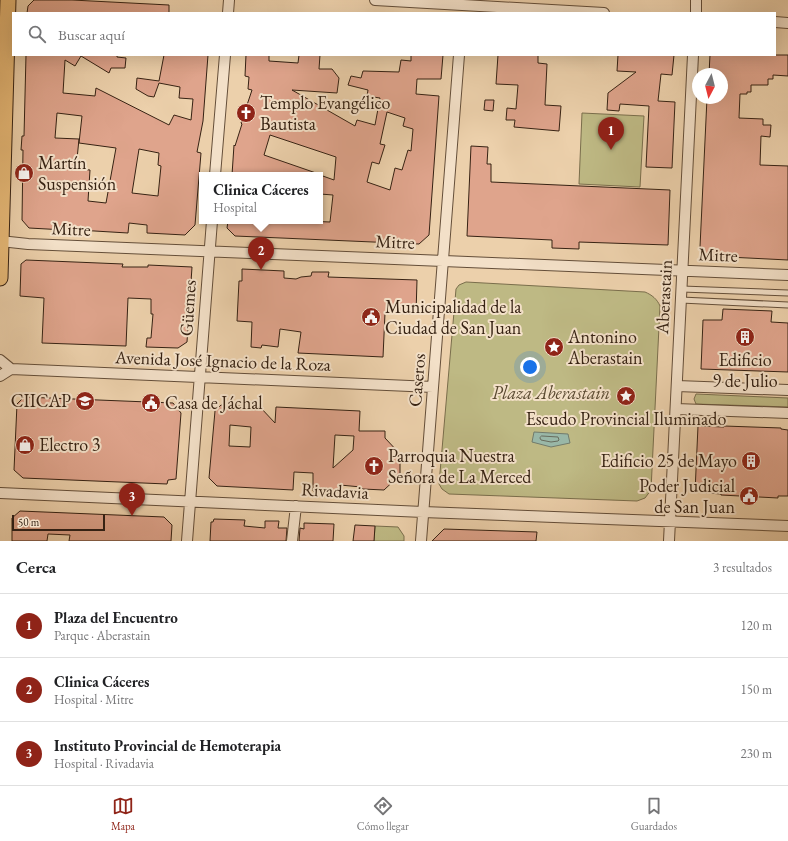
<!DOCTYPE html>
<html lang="es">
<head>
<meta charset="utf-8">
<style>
	:root { --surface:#fff; --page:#f2f2f2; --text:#202124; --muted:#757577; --line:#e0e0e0; --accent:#8f2418 }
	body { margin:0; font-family:"EB Garamond",serif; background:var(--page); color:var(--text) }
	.compass { position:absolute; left:692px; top:68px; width:36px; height:36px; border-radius:50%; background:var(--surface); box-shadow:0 4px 16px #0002; rotate:187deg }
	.scale { position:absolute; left:12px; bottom:10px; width:93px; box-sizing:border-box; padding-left:4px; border:2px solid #362213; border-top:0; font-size:11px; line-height:14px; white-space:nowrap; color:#362213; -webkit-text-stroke:3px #f3e0c8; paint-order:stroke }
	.you { position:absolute; left:530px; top:367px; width:14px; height:14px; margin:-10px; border:3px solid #fff; border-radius:50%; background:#1a73e8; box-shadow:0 0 0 6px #1a73e833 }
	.badge { display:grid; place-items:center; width:26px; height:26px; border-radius:50%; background:var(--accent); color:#fff; font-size:13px; font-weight:700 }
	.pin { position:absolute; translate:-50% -33px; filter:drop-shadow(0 1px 2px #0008) }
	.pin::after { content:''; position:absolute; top:21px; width:14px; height:12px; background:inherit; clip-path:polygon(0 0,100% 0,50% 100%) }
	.popup { position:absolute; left:199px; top:172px; width:124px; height:52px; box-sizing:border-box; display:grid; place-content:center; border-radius:0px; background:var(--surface); filter:drop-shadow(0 1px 3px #0005); font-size:13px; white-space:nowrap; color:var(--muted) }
	.popup b { font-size:15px; color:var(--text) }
	.popup::after { content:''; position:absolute; left:50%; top:100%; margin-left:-8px; border:8px solid transparent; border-top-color:var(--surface) }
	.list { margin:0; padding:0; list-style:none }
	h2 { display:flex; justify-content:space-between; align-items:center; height:52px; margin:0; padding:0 16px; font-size:17px }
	h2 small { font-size:13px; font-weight:400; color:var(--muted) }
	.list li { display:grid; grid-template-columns:26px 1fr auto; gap:12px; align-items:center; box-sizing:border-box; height:64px; padding:0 16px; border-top:1px solid var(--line) }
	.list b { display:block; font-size:15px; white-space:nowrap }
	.list p { margin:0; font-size:13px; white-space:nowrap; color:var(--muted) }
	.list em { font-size:13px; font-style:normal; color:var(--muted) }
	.icon { flex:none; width:22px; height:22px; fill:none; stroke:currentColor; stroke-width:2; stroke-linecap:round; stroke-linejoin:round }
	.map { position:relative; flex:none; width:788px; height:541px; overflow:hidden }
	.search { position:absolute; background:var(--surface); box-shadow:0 4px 16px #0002; left:12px; right:12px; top:12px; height:44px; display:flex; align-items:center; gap:10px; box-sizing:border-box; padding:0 14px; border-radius:0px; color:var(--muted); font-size:15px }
	.sheet { height:244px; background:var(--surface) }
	nav { display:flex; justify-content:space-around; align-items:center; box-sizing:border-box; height:56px; border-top:1px solid var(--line); background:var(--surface); font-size:11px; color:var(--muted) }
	nav a { display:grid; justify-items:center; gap:2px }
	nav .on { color:var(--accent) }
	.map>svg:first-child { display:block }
</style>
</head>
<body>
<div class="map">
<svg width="788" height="541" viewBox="0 0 788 541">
	<rect width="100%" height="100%" fill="#ecd0ab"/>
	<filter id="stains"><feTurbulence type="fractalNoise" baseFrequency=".005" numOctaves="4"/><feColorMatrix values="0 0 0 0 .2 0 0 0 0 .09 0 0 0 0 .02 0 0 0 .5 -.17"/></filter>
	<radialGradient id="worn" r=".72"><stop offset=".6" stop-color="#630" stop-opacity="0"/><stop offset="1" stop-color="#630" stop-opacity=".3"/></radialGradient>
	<path fill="#beb984" stroke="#7a6e4c" d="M582 113 644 116 640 187 579 184Z
		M466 282 645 292C652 295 657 299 660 306L651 490 645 498 637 501 449 494 442 489 439 484 456 289 459 285Z
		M696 394 788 398V407L696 404 694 399Z
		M375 526 398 527 404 536V541H374Z"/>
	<path fill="#99b7a7" stroke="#717b6c" d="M534 432 568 434 570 443 551 447 532 442Z"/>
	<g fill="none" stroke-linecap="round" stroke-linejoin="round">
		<path stroke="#686c5d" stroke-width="1" d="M542 436 558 437 559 440 558 441 551 442 541 440 540 438Z"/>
	</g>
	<path fill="#dfa48c" stroke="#362213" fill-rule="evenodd" d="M34 0H72L169 5V13H27L28 6Z
		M26 55H117V57L126 58 125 68H111L109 73 81 56 75 66 65 60 63 93 95 96 96 88 169 125 174 115 191 120 193 99 179 98 180 87 159 83 154 97 148 96 136 89 137 78 159 81 164 55H208L203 121 197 152 201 153 195 225 185 235 147 233V225L129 223 128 233 78 230 65 225V230L29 228 22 220 23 150H21L22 136H24ZM57 113 82 116 79 143 116 148 106 203 88 201 90 170 76 169 79 139 55 138ZM139 149 159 153 158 165 161 166 158 196 132 193Z
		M246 55H269V61L298 63 299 55H320L319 69H332L339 78 337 93 292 90 355 126 357 120 375 125 380 98 367 96 368 90 348 85 351 76 361 78 363 71 399 72 401 60 411 61V55H443L441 79H417L416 94 439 96 429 235 419 244 235 236 227 228 228 221H290L306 222V221L330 222 333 195 320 194V175L334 180 336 157 270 135 264 155 316 173V175H232L234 145 235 146 242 124 241 123 252 90 248 89 249 77 245 76ZM387 112 405 118 403 126 413 129 411 151 408 150 402 170 395 168 390 190 367 182 372 162 379 164 385 145 380 144Z
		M498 55H538V63L547 64 545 105 561 106 559 131 514 127 515 120H506L507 108 516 109 518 85 496 84Z
		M618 55H674L672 75 661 74 658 101 675 102 672 168 646 167 649 106 620 104 619 111 607 110 608 93 636 72 617 71Z
		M710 55H788V76L773 75V79H768V85H751V92H747V94H740L739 118 763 119V125H771L770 137 761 136 760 165 788 166V260L708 256 700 247 707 98H722V74H709Z
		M485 100H494L493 111 484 110Z
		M471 146 488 147 487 164H491V182L670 190 668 245 579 242V249L552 248V240L467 236Z
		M26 260 123 264 122 267H148V265L192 267 187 342 178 348 146 347 147 338H151L153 314H151V299L128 298 126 346 42 343 44 298 20 296 21 264Z
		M242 269 284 271V278L296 279 301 277 311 276 312 272H329L328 277 417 280 416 314 385 313 383 357 298 353 301 332 280 329 278 347 262 345 261 348 251 347 252 322 237 321 239 281H242Z
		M723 309 772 311 771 322 788 323V372L701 369 703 320H722Z
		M24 397 173 403 181 413 176 479 168 480 167 484 23 478 14 470 17 404Z
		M221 405 260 407 275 423 276 407 360 411 359 431H385V438L400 454V475L384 490 363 489 361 487 340 485 339 492 313 491V473L294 472 293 490 217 486 209 478 215 411ZM230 425 251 427 250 447 229 446ZM335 435 354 436 353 450 333 468Z
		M698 426 724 427V426L781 428V429L788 430V496H778V498L721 495V494L695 492Z
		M20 511 164 517 172 525 171 541H69L70 535 48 534 47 541H12V518Z
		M214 519 245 520 244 526 265 528V521H279L278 528H287L286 541H210L211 522H213Z
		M304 523 334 524 333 541H299L300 528 304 529Z
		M355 525 375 526 374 541H353Z
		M444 529 537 532 536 541H432Z"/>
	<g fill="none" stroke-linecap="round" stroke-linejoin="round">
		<defs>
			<path id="lane" d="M682 289 788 293
				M681 300 788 305"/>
			<path id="street" d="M375 0 604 13
				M228 13 229 0
				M696 13V0
				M775 22 788 23
				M215 175 225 55
				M0 241 28 244 788 275
				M0 360 11 369
				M0 376 11 369 433 387
				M677 386 788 390
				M676 409 788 413
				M0 493 423 512 788 526
				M187 541 212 221
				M292 541 296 506
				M421 541 459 55
				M669 541 693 55"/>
			<path id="primary" d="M0 278 8 0"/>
		</defs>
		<use href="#lane" stroke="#644e39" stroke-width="7"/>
		<use href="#street" stroke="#644e39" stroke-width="12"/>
		<use href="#primary" stroke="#362213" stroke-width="17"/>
		<use href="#lane" stroke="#f3e0c8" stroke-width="5"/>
		<use href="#street" stroke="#f3e0c8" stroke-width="10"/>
		<use href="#primary" stroke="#e6b876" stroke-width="15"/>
	</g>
	<defs>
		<symbol id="church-disc" viewBox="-11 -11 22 22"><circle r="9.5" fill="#8f2418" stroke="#f3e0c8"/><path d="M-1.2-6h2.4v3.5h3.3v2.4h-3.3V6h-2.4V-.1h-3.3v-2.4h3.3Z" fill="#fff"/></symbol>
		<symbol id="shop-disc" viewBox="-11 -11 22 22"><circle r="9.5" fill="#8f2418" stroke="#f3e0c8"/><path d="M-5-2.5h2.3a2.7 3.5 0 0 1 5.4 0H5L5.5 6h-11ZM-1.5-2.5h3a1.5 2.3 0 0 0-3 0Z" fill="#fff"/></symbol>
		<symbol id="civic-disc" viewBox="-11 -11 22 22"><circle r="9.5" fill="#8f2418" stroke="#f3e0c8"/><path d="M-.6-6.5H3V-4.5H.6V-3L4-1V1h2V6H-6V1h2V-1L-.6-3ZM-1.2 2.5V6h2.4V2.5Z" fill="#fff"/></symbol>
		<symbol id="building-disc" viewBox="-11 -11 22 22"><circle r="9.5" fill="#8f2418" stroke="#f3e0c8"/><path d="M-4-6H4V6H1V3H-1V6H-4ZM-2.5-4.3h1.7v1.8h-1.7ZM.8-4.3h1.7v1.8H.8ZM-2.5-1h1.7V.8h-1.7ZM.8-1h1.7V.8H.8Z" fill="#fff"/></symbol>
		<symbol id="sight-disc" viewBox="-11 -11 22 22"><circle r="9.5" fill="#8f2418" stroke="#f3e0c8"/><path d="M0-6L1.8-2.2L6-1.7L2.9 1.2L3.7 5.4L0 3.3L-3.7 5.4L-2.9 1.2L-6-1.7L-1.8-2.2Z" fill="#fff"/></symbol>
		<symbol id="school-disc" viewBox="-11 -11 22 22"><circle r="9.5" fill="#8f2418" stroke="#f3e0c8"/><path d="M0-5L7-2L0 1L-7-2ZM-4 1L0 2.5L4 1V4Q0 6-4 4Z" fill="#fff"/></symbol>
	</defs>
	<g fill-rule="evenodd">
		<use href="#church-disc" x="235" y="102" width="22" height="22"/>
		<use href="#shop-disc" x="13" y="162" width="22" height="22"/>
		<use href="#civic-disc" x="360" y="306" width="22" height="22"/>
		<use href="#building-disc" x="734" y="326" width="22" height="22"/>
		<use href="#sight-disc" x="543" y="336" width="22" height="22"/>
		<use href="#sight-disc" x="615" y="385" width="22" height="22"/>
		<use href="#school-disc" x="74" y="390" width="22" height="22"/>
		<use href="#civic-disc" x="140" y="392" width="22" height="22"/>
		<use href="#shop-disc" x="14" y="434" width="22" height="22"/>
		<use href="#building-disc" x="740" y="450" width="22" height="22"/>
		<use href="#church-disc" x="363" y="455" width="22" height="22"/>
		<use href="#civic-disc" x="738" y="485" width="22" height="22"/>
	</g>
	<g text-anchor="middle" stroke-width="4" stroke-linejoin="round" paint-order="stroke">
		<g font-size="18" fill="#362213" stroke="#f3e0c8" text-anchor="start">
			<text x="260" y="109">Templo Evangélico<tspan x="260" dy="21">Bautista</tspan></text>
			<text x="38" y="169">Martín<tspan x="38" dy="21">Suspensión</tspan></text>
			<text x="385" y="313">Municipalidad de la<tspan x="385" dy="21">Ciudad de San Juan</tspan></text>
			<text x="568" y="343">Antonino<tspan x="568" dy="21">Aberastain</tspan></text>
			<text x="745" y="366" text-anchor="middle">Edificio<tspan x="745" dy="21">9 de Julio</tspan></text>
			<text x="71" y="407" text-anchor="end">CIICAP</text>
			<text x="165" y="409">Casa de Jáchal</text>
			<text x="626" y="425" text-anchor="middle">Escudo Provincial Iluminado</text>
			<text x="39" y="451">Electro 3</text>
			<text x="388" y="462">Parroquia Nuestra<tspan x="388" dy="21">Señora de La Merced</tspan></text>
			<text x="737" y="467" text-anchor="end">Edificio 25 de Mayo</text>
			<text x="735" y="492" text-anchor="end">Poder Judicial<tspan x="735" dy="21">de San Juan</tspan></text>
		</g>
		<g font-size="18" fill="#362213" stroke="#f3e0c8">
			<text transform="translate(71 229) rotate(2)" y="6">Mitre</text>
			<text transform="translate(395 242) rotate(2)" y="6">Mitre</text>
			<text transform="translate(718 255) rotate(2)" y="6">Mitre</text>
			<text transform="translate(664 297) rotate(-87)" y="6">Aberastain</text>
			<text transform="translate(188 308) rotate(-86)" y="6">Güemes</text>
			<text transform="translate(223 361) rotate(2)" y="6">Avenida José Ignacio de la Roza</text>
			<text transform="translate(417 380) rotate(-85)" y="6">Caseros</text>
			<text transform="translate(335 491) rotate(3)" y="6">Rivadavia</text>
		</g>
		<g font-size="18" font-style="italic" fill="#58482f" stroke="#f3e0c8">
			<text x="551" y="399">Plaza Aberastain</text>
		</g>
	</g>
	<rect width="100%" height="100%" filter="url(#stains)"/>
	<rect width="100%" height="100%" fill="url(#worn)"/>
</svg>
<svg class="compass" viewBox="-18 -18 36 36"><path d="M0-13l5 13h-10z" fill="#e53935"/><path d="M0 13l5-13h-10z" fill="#757577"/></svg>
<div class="scale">50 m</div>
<div class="you"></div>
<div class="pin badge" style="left:611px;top:150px">1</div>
<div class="pin badge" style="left:261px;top:270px">2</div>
<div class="popup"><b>Clinica Cáceres</b>Hospital</div>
<div class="pin badge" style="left:132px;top:516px">3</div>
<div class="search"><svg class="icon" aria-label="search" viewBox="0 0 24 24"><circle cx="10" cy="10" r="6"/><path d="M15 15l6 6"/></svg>Buscar aquí</div>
</div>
<section class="sheet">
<h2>Cerca<small>3 resultados</small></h2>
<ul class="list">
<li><span class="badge">1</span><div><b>Plaza del Encuentro</b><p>Parque · Aberastain</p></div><em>120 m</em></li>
<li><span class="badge">2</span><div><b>Clinica Cáceres</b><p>Hospital · Mitre</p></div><em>150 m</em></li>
<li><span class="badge">3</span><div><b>Instituto Provincial de Hemoterapia</b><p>Hospital · Rivadavia</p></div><em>230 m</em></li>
</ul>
</section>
<nav>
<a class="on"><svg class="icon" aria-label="map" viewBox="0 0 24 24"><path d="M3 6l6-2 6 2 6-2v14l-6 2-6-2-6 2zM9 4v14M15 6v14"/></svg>Mapa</a>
<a><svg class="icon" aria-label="directions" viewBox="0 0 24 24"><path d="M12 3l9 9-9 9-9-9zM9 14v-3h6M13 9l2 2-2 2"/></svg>Cómo llegar</a>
<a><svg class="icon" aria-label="saved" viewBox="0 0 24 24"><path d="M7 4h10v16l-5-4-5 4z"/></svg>Guardados</a>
</nav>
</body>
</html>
